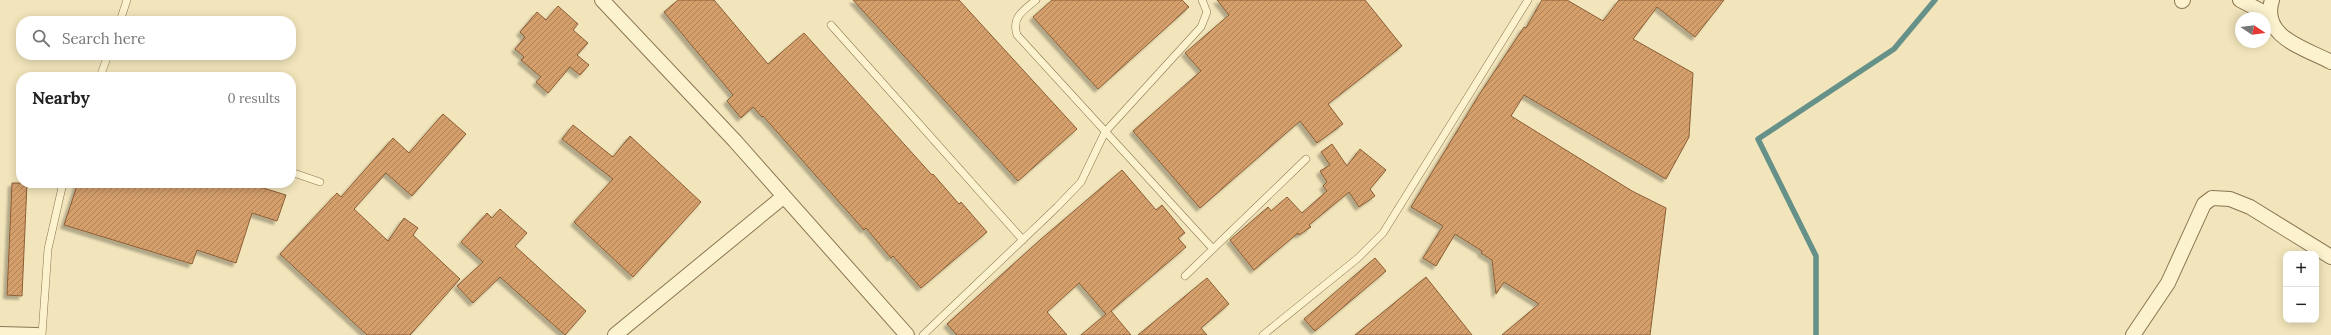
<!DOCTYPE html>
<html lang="en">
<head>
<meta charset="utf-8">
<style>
	:root { --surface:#fff; --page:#f6f6f6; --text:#222; --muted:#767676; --line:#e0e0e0 }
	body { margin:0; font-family:Lora,serif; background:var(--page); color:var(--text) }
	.controls { position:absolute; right:12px; bottom:12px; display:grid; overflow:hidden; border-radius:8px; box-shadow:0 2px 10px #0003 }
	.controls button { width:36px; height:36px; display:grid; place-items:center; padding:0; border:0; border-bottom:1px solid var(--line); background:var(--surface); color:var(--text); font:20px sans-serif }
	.compass { position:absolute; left:2235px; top:12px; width:36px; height:36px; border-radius:50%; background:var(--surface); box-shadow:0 2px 10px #0003; rotate:103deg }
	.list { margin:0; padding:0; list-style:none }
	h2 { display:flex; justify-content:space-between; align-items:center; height:52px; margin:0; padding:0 16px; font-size:17px }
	h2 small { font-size:13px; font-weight:400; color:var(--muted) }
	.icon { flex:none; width:22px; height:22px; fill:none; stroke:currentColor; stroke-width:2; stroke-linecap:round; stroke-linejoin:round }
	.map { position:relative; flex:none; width:2331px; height:335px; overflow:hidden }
	.search { position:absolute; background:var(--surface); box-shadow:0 2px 10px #0003; left:16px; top:16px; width:280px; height:44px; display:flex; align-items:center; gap:10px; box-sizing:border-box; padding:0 14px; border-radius:16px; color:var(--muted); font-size:15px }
	.panel { position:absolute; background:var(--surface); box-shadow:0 2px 10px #0003; left:16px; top:72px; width:280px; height:116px; border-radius:16px }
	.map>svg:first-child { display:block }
</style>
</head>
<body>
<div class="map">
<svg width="2331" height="335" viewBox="0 0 2331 335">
	<defs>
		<pattern id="building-hatch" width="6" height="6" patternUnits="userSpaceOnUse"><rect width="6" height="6" fill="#d59f6c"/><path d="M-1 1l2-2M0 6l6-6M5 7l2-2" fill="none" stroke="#ae8258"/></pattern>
		<filter id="shadow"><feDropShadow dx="-3.5" dy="3.5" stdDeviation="1" flood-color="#0004"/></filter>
	</defs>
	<rect width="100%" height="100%" fill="#f2e5bb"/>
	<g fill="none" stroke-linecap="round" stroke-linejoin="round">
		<path stroke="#669189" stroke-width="5.5" d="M1816 335V256L1758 139 1894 49 1935 0"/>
	</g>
	<path fill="url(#building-hatch)" stroke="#8c5e36" filter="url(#shadow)" d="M678 0H714L768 64 804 33 932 175 933 174 959 204 961 202 987 232 921 288 893 256 891 258 866 228 864 230 763 116 762 117 753 107 741 118 727 101 733 95 664 12Z
		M853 0H959L1077 129 1018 181Z
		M1052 0H1182L1189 7 1098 89 1033 17Z
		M1217 0H1365L1402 46 1328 104 1343 124 1317 143 1300 121 1200 208 1133 131 1201 71 1185 53 1229 15Z
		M1542 0H1567L1603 21 1619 0H1724L1695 37 1657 7 1633 39 1693 73 1689 137 1666 179 1524 95 1511 116 1632 191 1666 208 1650 335H1502L1539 304 1504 282 1496 294 1492 260 1481 253 1482 251 1455 234 1436 266 1423 258 1443 226 1411 207 1479 95 1524 27 1526 28Z
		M558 6 578 24 573 30 588 43 577 55 589 65 580 75 570 67 548 93 536 82 541 77 521 60 524 57 515 49 525 37 520 32 537 12 546 20Z
		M443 114 466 134 412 196 386 173 354 209 388 241 404 218 418 228 413 235 460 279 410 335H367L280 254 337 193 341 197 393 138 409 153Z
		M573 125 613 157 630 136 701 202 633 277 574 222 613 179 562 139Z
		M1332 144 1347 166 1360 149 1386 170 1370 189 1375 196 1359 207 1349 192 1309 225 1311 227 1299 235 1298 233 1254 270 1230 240 1268 207 1271 211 1287 197 1302 213 1327 191 1323 186 1327 182 1320 171 1330 165 1321 152Z
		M1122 170 1156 210 1162 205 1185 233 1178 238 1186 247 1111 311 1131 335H1081L1106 314 1079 283 1047 312 1067 335H957L947 324 1040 240Z
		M12 183H27L22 296 7 295Z
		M78 183H247L286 195 277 221 252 213 236 263 197 250 192 264 64 225Z
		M500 209 527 233 515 246 586 311 565 335 500 277 473 303 457 286 483 262 461 242 487 213 492 218Z
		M1375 258 1386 271 1315 331 1304 319Z
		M1426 277 1472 335H1355Z
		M1207 278 1229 304 1201 328 1207 335H1138Z"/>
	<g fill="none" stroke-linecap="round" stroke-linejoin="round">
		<defs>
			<path id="lane" d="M1036 0C1024 10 1011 17 1017 35L1213 249
				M120 21 127 0
				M831 25 1023 240
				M100 77 108 55
				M291 172 320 182
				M1185 276 1306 159
				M42 335 48 249 63 183
				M923 335 1057 207 1081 182 1105 132 1201 27 1207 12 1202 0
				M1263 335 1358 258 1383 233 1528 0"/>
			<path id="street" d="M602 0 735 141 907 335
				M2240 0 2269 15
				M2272 0C2260 37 2305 48 2331 62
				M2182 1 2183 0
				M0 334 37 335
				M615 335 783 197
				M2133 335 2168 283 2204 204 2212 198 2230 199 2250 207 2331 257"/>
		</defs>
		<use href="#lane" stroke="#8b7553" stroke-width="8"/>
		<use href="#street" stroke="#8b7553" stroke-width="16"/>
		<use href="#lane" stroke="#fcf2ce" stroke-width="7"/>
		<use href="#street" stroke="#fcf2ce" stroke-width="14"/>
	</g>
</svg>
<div class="controls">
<button>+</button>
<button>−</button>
</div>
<svg class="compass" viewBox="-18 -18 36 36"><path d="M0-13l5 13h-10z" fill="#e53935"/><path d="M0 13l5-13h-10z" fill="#767676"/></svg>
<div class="search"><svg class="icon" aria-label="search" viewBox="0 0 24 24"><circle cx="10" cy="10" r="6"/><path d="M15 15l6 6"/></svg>Search here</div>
<section class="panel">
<h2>Nearby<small>0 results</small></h2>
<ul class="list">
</ul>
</section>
</div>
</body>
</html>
